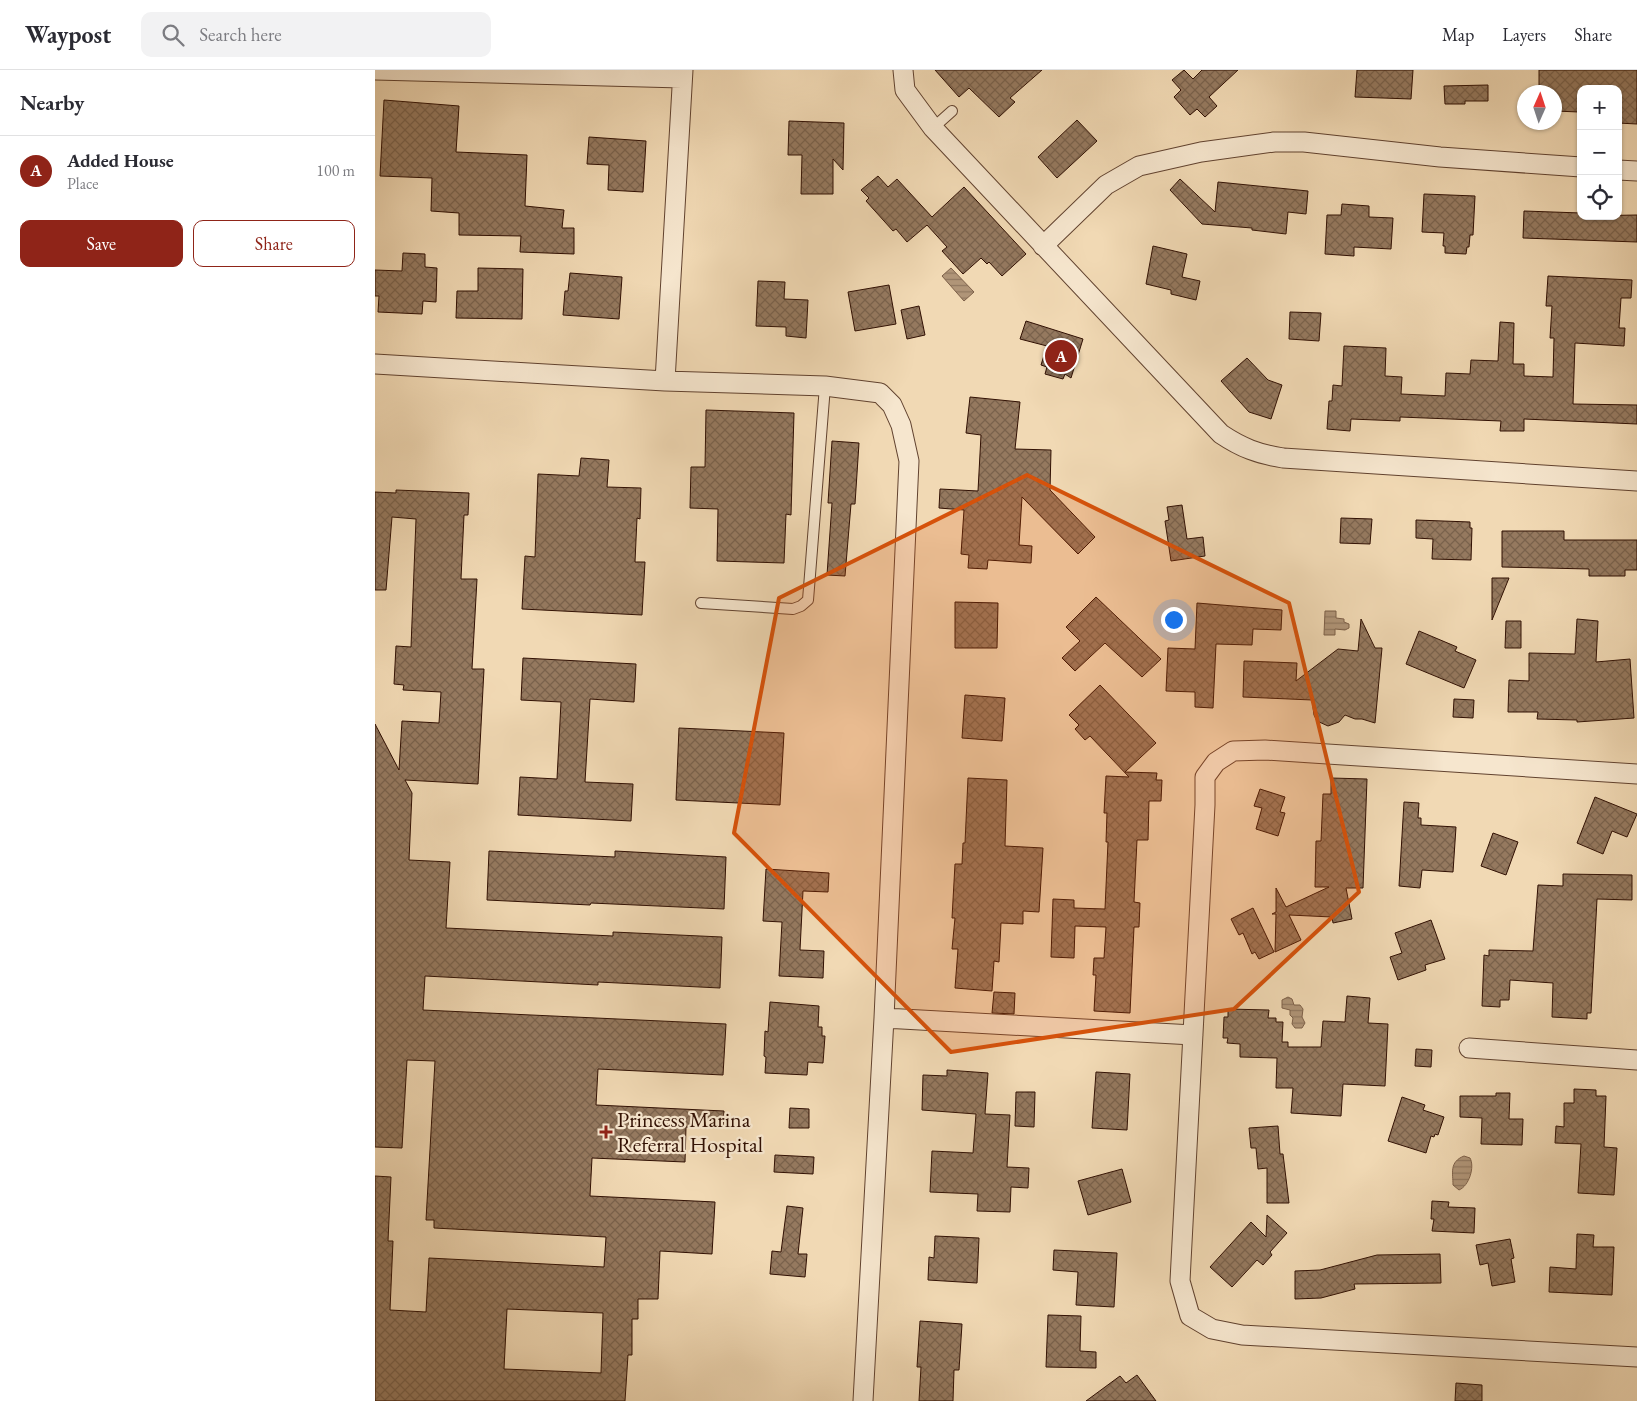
<!DOCTYPE html>
<html lang="en">
<head>
<meta charset="utf-8">
<style>
	:root { --surface:#fff; --page:#f2f2f3; --text:#2b2b33; --muted:#7c7c81; --line:#e1e1e2; --accent:#8f2418 }
	body { margin:0; font-family:"EB Garamond",serif; background:var(--page); color:var(--text) }
	.controls { position:absolute; right:15px; top:15px; display:grid; overflow:hidden; border-radius:10px; box-shadow:0 1px 4px #0004 }
	.controls button { width:45px; height:45px; display:grid; place-items:center; padding:0; border:0; border-bottom:1px solid var(--line); background:var(--surface); color:var(--text); font:25px sans-serif }
	.compass { position:absolute; left:1142px; top:15px; width:45px; height:45px; border-radius:50%; background:var(--surface); box-shadow:0 1px 4px #0004; rotate:3deg }
	.you { position:absolute; left:798px; top:549px; width:18px; height:18px; margin:-12px; border:4px solid #fff; border-radius:50%; background:#1a73e8; box-shadow:0 0 0 8px #1a73e833 }
	.badge { display:grid; place-items:center; width:32px; height:32px; border-radius:50%; background:var(--accent); color:#fff; font-size:16px; font-weight:700 }
	.pin { position:absolute; translate:-50% -50%; border:2px solid #fff; box-shadow:0 1px 5px #0006 }
	.list { margin:0; padding:0; list-style:none }
	h2 { display:flex; justify-content:space-between; align-items:center; height:65px; margin:0; padding:0 20px; font-size:21px }
	h2 small { font-size:16px; font-weight:400; color:var(--muted) }
	.list li { display:grid; grid-template-columns:32px 1fr auto; gap:15px; align-items:center; box-sizing:border-box; height:70px; padding:0 20px; border-top:1px solid var(--line) }
	.list b { display:block; font-size:19px; white-space:nowrap }
	.list p { margin:0; font-size:16px; white-space:nowrap; color:var(--muted) }
	.list em { font-size:16px; font-style:normal; color:var(--muted) }
	.actions { display:flex; gap:10px; padding:15px 20px }
	.actions a { flex:1; padding:11px 0; border:1px solid var(--accent); border-radius:10px; text-align:center; font-size:18px; color:var(--accent) }
	.actions .main { background:var(--accent); color:#fff }
	.icon { flex:none; width:28px; height:28px; fill:none; stroke:currentColor; stroke-width:2; stroke-linecap:round; stroke-linejoin:round }
	.map { position:relative; flex:none; width:1262px; height:1331px; overflow:hidden }
	header { display:flex; align-items:center; gap:30px; box-sizing:border-box; height:70px; padding:0 25px; background:var(--surface); border-bottom:1px solid var(--line) }
	header strong { font-size:24px }
	nav { display:flex; gap:28px; margin-inline-start:auto; font-size:18px }
	.search { width:350px; height:45px; background:var(--page); display:flex; align-items:center; gap:12px; box-sizing:border-box; padding:0 18px; border-radius:10px; color:var(--muted); font-size:19px }
	main { display:flex }
	aside { flex:1; background:var(--surface) }
	.map>svg:first-child { display:block }
</style>
</head>
<body>
<header>
<strong>Waypost</strong>
<div class="search"><svg class="icon" aria-label="search" viewBox="0 0 24 24"><circle cx="10" cy="10" r="6"/><path d="M15 15l6 6"/></svg>Search here</div>
<nav><a>Map</a><a>Layers</a><a>Share</a></nav>
</header>
<main>
<aside>
<h2>Nearby<small></small></h2>
<ul class="list">
<li><span class="badge">A</span><div><b>Added House</b><p>Place</p></div><em>100 m</em></li>
</ul>
<div class="actions"><a class="main">Save</a><a>Share</a></div>
</aside>
<div class="map">
<svg width="1262" height="1331" viewBox="0 0 1262 1331">
	<defs>
		<pattern id="water-rules" width="6" height="5" patternUnits="userSpaceOnUse" patternTransform="scale(1.25)"><rect width="6" height="5" fill="#b09578"/><path d="M0 2.5h6" fill="none" stroke="#907860"/></pattern>
		<pattern id="building-cross-hatch" width="8" height="8" patternUnits="userSpaceOnUse" patternTransform="scale(1.25)"><rect width="8" height="8" fill="#95795f"/><path d="M0 0l8 8M0 8l8-8" fill="none" stroke="#7a624c"/></pattern>
	</defs>
	<rect width="100%" height="100%" fill="#f1d9b4"/>
	<filter id="stains"><feTurbulence type="fractalNoise" baseFrequency=".004" numOctaves="4"/><feColorMatrix values="0 0 0 0 .2 0 0 0 0 .09 0 0 0 0 .02 0 0 0 .5 -.17"/></filter>
	<radialGradient id="worn" r=".72"><stop offset=".6" stop-color="#630" stop-opacity="0"/><stop offset="1" stop-color="#630" stop-opacity=".3"/></radialGradient>
	<path fill="url(#water-rules)" stroke="#7d6049" d="M576 198 599 222 589 231 567 206Z
		M950 541H961V548L969 549V552L974 554V558L970 560 960 559V565H949Z
		M913 927 917 929 919 935H925L928 939 927 947 930 953 927 958H920L917 954 918 948 915 945V940L907 938V930Z
		M1089 1086 1095 1088C1100 1097 1094 1116 1084 1120L1078 1115C1078 1103 1074 1092 1089 1086Z"/>
	<path fill="url(#building-cross-hatch)" stroke="#311003" fill-rule="evenodd" d="M560 0H667L635 28 640 32 624 47 594 18 584 27Z
		M809 0 818 9 827 0H863L834 27 842 36 830 47 822 39 815 45 799 27 806 20 797 10Z
		M982 0H1038L1036 29 980 27Z
		M1164 0H1262V54L1243 53V19H1205L1204 42 1180 41V22H1164Z
		M1113 15V31H1090V34H1070L1069 16Z
		M9 30 84 36 81 82 152 85 150 136 189 140 187 158H199V184L145 182 146 166 84 165V143L56 141 57 108 5 106Z
		M702 50 722 71 682 108 663 87Z
		M414 51 469 53 468 100 458 89V124H426L427 85H413Z
		M214 67 271 71 268 122 233 120 234 95 212 94Z
		M503 106 513 117 522 109 557 147 589 117 651 184 627 206 614 192 612 194 606 188 588 204 567 181 572 177 552 155 532 172 521 159 518 161 491 131 494 128 486 120Z
		M805 109 840 142 843 112 933 121 931 144 913 142 911 164 877 160V158L827 154 795 120Z
		M1049 124 1100 126 1098 165H1095L1094 177H1092L1091 184 1070 183V176H1068L1069 163 1047 162Z
		M967 134 994 136V147L1018 148 1016 179 979 177V186L950 184 952 145H966Z
		M1149 141 1206 143V146L1262 145V172L1148 168Z
		M778 176 812 184 807 207 825 211 821 230 796 224V220L771 214Z
		M28 183 50 184V197L62 198 61 232 48 231 47 244 3 242 4 226H0V200L27 201Z
		M103 198 148 199 147 249 81 248 82 221H103Z
		M195 203 247 207 244 249 188 245 190 221H193Z
		M1173 206 1257 210 1256 228H1246L1244 258H1250L1249 276 1200 273 1198 334 1262 335V354L1149 349V361H1125L1126 351 1025 347V351L976 349 975 361 952 359 954 331H957L958 315 967 316 969 276 1011 278 1010 306 1027 307 1026 324 1070 326 1071 303 1095 304 1096 290 1123 291 1125 252 1139 253 1138 294H1149V306L1178 307 1179 268H1175L1177 236H1171Z
		M383 211 410 212 409 229 433 230 431 268 411 266V257L381 256Z
		M514 215 521 254 480 261 473 222Z
		M544 236 550 265 532 269 526 240Z
		M915 242 946 243 944 271 914 269Z
		M651 251 708 269 696 308 690 304 688 309 670 304 672 297 666 295 672 276 645 269Z
		M872 288 893 310 907 315 896 349 874 342 846 311Z
		M595 327 645 332 640 379 676 380 675 420 720 467 703 484 647 427 644 475 657 476 656 493 613 490 612 499 593 498 594 485 586 484 589 440 564 438 565 419 603 421 606 365 591 363Z
		M331 340 419 343 416 445 411 444 409 493 342 491 343 439 315 438 316 397H330Z
		M457 371 484 373 480 434H476L470 506 452 505 457 433H453Z
		M206 388 234 390 232 417 266 418 265 449 262 448 260 492H270L267 545 147 539 150 486 160 487 163 404 204 406Z
		M21 420 94 423 93 445H89L86 509H102L97 599H109L103 714 30 710 37 723 34 790 75 792 71 858 238 866V862L347 867 345 918 223 912V915L50 906 48 940 351 954 348 1005 223 999 221 1035 349 1041 348 1058 311 1057 310 1092 217 1088 215 1126 340 1132 337 1184 285 1181 283 1229H263V1249H257V1285H253L250 1331H0V1106L16 1107 13 1171H18L15 1240 51 1242 54 1188 229 1197 231 1167 59 1158V1150H51L60 991 32 990 27 1078 0 1077V654L24 700 27 651 64 653 66 622 28 620 29 615 19 614 21 576 36 577 41 449 17 447 11 520H0V422L21 423ZM132 1239 228 1243 226 1303 129 1299Z
		M807 435 812 469 828 467 830 486 796 491 790 451 794 450 792 437Z
		M966 448 997 449 995 474 965 473Z
		M1041 450 1095 452V458H1097L1096 490 1057 489 1058 469 1041 468Z
		M1127 461H1189V470H1262V500H1250V506H1214V499L1127 497Z
		M1117 508H1134L1117 550Z
		M721 527 786 589 767 607 730 573 700 601 687 588 705 571 691 557Z
		M580 532 623 533 622 578H580Z
		M822 533 907 540 906 560 878 559 877 575 841 574 838 638 820 637V622L791 621 793 578 820 579Z
		M986 549 1000 578H1007L1000 653 987 649H980L970 645 964 652 953 656 942 651 939 645 937 630 868 627 869 591 922 593 921 611 963 579 983 581Z
		M1202 549 1223 551 1221 592 1255 589 1259 648 1202 652V650L1162 649 1163 642H1133L1134 610 1154 611V583L1200 584Z
		M1131 551H1146V578H1130Z
		M1044 561 1082 577 1080 581 1101 590 1089 618 1031 594Z
		M148 588 261 594 259 632 215 629 210 712 258 714 256 751 143 745 145 707 182 709 186 632 146 630Z
		M725 615 781 673 750 702 782 703 781 710H787L786 731H774L773 770H762L759 832 765 833 764 857H759L755 943 719 941 721 905H718L719 888H729L731 857 700 856 699 888 676 887 678 829 699 830V838L730 839 733 772H731L732 743H729L731 706 754 707 715 666 710 670 700 659 704 655 694 645Z
		M590 625 630 628 627 671 587 668Z
		M1079 629 1099 630 1098 648 1078 647Z
		M304 658 409 663 405 735 301 730Z
		M593 708 632 710 630 776 668 778 664 842 648 841V854L626 853 624 892 619 891 617 921 580 918 583 879H577L580 848H577L580 794H587L588 773H590Z
		M956 708 992 709 988 818H971L977 849 958 853 957 847 914 845 926 870 900 882 901 844H897L901 842V818L911 837 954 817H940L941 771H946L948 724H956Z
		M885 719 910 727 905 742 910 743 903 766 881 759 887 738 879 736Z
		M1220 727 1262 744 1252 767 1237 761 1228 784 1202 773Z
		M1029 732 1044 733 1043 748H1046V755L1081 757 1078 802 1047 800 1045 818 1024 816Z
		M1118 763 1143 772 1131 805 1106 796Z
		M114 781 240 787V781L351 787 349 839 216 833 215 835 112 830Z
		M391 799 454 803 453 822 428 821 425 880 449 881 448 908 404 906 407 852 388 851Z
		M1188 804 1257 805V830L1222 829 1216 943H1212V949L1177 947 1178 913 1135 910 1134 930H1125V937L1107 936 1109 885 1114 886V880L1158 881 1163 815 1188 816Z
		M878 838 899 882 884 889 880 882 877 884 868 863 864 865 856 849Z
		M1056 850 1070 889 1050 895 1051 900 1023 910 1015 887 1027 883 1020 863Z
		M619 922 640 923 639 944 617 943Z
		M972 926 995 928 993 953 1013 954 1010 1016 968 1014 966 1046 916 1043 918 1018H901L902 988 865 987V974L852 973 853 968H848L849 947H853V939L894 940 893 948H901V952H908L907 972H913V977H946L948 951 970 952Z
		M395 932 444 936 443 957H447V966H450L448 993 433 992 432 1005 390 1003 391 987 389 986 390 961 393 962Z
		M1041 979 1057 980 1056 997 1040 996Z
		M572 1000 613 1003 610 1044 635 1045 632 1097 654 1098 653 1118 636 1117 635 1142 602 1141 603 1124 555 1122 557 1081 598 1083 601 1044 547 1040 548 1005 572 1006Z
		M721 1002 755 1004 752 1060 717 1058Z
		M1199 1019 1221 1020V1026H1231L1229 1077 1242 1078 1239 1125 1203 1123 1206 1074 1180 1073 1181 1056 1189 1057V1033H1199Z
		M641 1022H660L659 1057 640 1056Z
		M1121 1023H1135L1134 1049H1148L1147 1075 1106 1074 1107 1048 1085 1047V1026H1121Z
		M1027 1027 1050 1035 1048 1040 1069 1047 1063 1065 1060 1064 1059 1067 1056 1066 1051 1083 1013 1071Z
		M415 1038 434 1039V1058H414Z
		M903 1056 905 1084H908L914 1133H892V1098L883 1099 881 1078H876L874 1058Z
		M400 1085 439 1087 438 1104 399 1102Z
		M747 1099 756 1132 713 1145 703 1111Z
		M1057 1131 1074 1132 1073 1137 1100 1138 1099 1163 1057 1161 1059 1149H1056Z
		M412 1136 428 1138 423 1184H432L430 1207 395 1204 397 1181 406 1182Z
		M892 1145 912 1163 895 1182 897 1185 888 1195 882 1190 857 1217 835 1197 876 1152 891 1167Z
		M1202 1164 1219 1165 1218 1177H1239L1237 1225 1174 1222 1175 1197 1201 1199Z
		M560 1166 604 1168 602 1213 553 1210 554 1187 559 1188Z
		M1135 1169 1139 1188 1136 1189 1140 1212 1117 1216 1113 1193 1105 1195 1101 1175Z
		M679 1180 742 1183 739 1237 701 1235 703 1202 678 1200Z
		M1065 1184 1066 1213 979 1214 980 1219 946 1228 920 1229V1201L945 1200 1002 1185Z
		M673 1245 706 1246 705 1281 721 1282V1298L671 1297Z
		M545 1251 587 1254 584 1300H579L578 1331H544L546 1297H542Z
		M762 1305 781 1331H711L745 1306 751 1313Z
		M1081 1313 1107 1315V1331H1080Z"/>
	<g fill="none" stroke-linecap="round" stroke-linejoin="round">
		<defs>
			<path id="service" d="M558 58 577 41
				M326 533 418 539 426 536 433 530 450 316"/>
			<path id="minor" d="M0 0 307 8
				M528 0 530 20 558 58 846 364C867 378 883 384 908 388L1262 411
				M1243 100 1262 101
				M668 176 731 115 764 96 826 82 899 72H929L1065 87 1206 97
				M0 294 290 311 450 316 505 323 517 335 526 355 534 391 509 948 488 1331
				M290 311 308 0
				M1262 704 890 680 858 681 841 692 830 707V735L805 1211 815 1246 837 1259 867 1265 1262 1287
				M509 948 818 965
				M1094 978 1262 990"/>
		</defs>
		<use href="#service" stroke="#61422f" stroke-width="12"/>
		<use href="#minor" stroke="#61422f" stroke-width="21"/>
		<use href="#service" stroke="#f6e6ce" stroke-width="10"/>
		<use href="#minor" stroke="#f6e6ce" stroke-width="19"/>
	</g>
	<path fill="#d6520b" fill-opacity="0.2" stroke="#d6520b" stroke-width="4" stroke-linejoin="round" d="M652 405 914 533 984 822 859 939 576 982 359 763 404 528Z"/>
	<path fill="#8f2418" stroke="#f6e6ce" stroke-width="2" d="M228.5 1054.5h5v5h5v5h-5v5h-5v-5h-5v-5h5z"/>
	<g text-anchor="middle" stroke-width="4.5" stroke-linejoin="round" paint-order="stroke">
		<g font-size="22" fill="#311003" stroke="#f6e6ce" text-anchor="start">
			<text x="242" y="1057">Princess Marina<tspan x="242" dy="25">Referral Hospital</tspan></text>
		</g>
	</g>
	<rect width="100%" height="100%" filter="url(#stains)"/>
	<rect width="100%" height="100%" fill="url(#worn)"/>
</svg>
<div class="controls">
<button>+</button>
<button>−</button>
<button><svg class="icon" aria-label="locate" viewBox="0 0 24 24"><circle cx="12" cy="12" r="6"/><path d="M12 2v4M12 18v4M2 12h4M18 12h4"/></svg></button>
</div>
<svg class="compass" viewBox="-18 -18 36 36"><path d="M0-13l5 13h-10z" fill="#e53935"/><path d="M0 13l5-13h-10z" fill="#7c7c81"/></svg>
<div class="you"></div>
<div class="pin badge" style="left:686px;top:286px">A</div>
</div>
</main>
</body>
</html>
